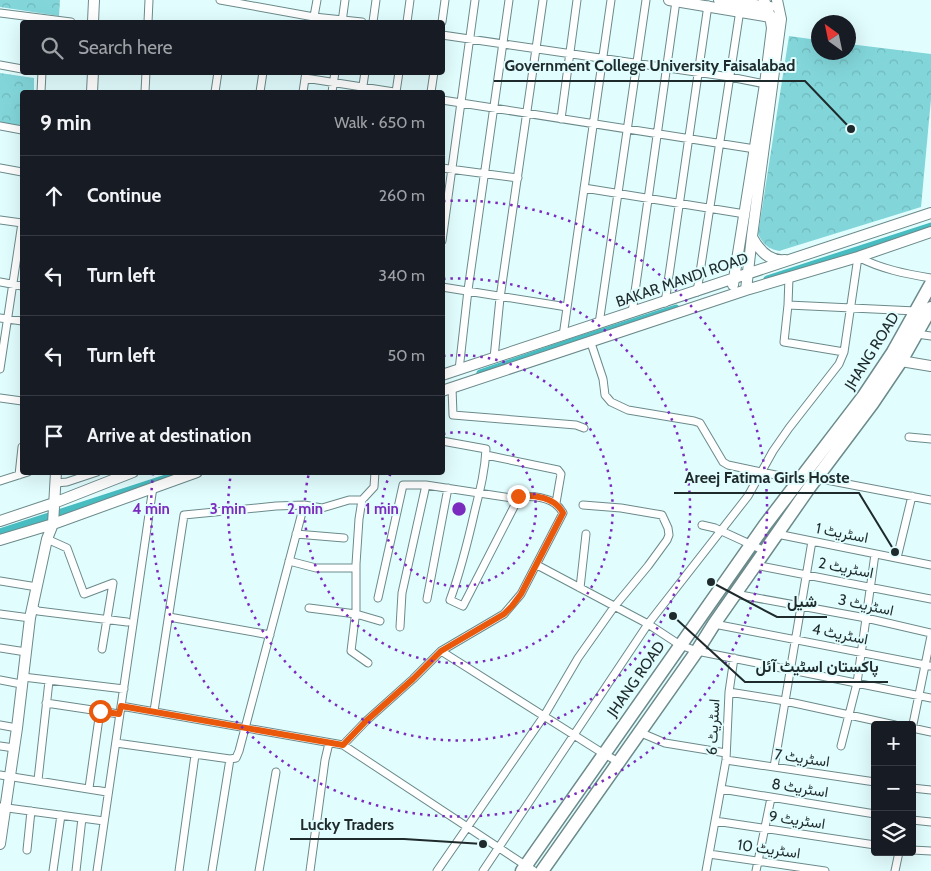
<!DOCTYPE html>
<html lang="en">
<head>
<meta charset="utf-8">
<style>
	:root { --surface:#171b24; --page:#20242c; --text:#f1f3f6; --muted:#9ea1a6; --line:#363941 }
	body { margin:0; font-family:Cabin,Vazirmatn,sans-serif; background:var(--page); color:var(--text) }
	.controls { position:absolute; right:15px; bottom:15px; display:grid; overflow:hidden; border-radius:5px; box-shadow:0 5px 20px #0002 }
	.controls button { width:45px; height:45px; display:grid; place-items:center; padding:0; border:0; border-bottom:1px solid var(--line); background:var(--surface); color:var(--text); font:25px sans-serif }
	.compass { position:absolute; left:811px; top:15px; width:45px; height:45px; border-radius:50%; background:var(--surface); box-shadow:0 5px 20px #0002; rotate:327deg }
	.stop { position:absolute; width:15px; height:15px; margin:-11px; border:4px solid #ea580c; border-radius:50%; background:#fff }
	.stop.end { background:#ea580c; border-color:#fff; box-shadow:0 1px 5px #0008 }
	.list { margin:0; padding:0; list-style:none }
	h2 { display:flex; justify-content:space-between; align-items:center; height:65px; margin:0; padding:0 20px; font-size:21px }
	h2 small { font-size:16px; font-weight:400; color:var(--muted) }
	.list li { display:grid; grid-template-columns:32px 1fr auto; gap:15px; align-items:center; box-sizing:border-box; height:80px; padding:0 20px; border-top:1px solid var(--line) }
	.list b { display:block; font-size:19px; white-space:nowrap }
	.list em { font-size:16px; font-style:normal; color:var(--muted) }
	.icon { flex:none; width:28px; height:28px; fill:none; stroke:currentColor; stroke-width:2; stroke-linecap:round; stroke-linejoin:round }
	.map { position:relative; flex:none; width:931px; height:871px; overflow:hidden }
	.search { position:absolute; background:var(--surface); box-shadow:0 5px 20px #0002; left:20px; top:20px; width:425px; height:55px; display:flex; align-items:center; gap:12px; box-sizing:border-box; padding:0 18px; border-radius:5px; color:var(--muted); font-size:19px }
	.panel { position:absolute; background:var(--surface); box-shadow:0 5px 20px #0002; left:20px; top:90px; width:425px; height:385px; border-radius:5px }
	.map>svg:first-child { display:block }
</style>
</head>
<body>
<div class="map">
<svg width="931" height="871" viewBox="0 0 931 871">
	<defs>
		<pattern id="park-crowns" width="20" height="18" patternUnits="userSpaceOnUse" patternTransform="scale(1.25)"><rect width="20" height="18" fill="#82d6da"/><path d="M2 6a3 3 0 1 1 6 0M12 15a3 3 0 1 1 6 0" fill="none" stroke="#70b8bb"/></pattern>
	</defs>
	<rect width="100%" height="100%" fill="#e2fdfe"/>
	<path fill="url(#park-crowns)" d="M0 0H60L59 16 0 7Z
		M789 36 818 40V52H848L849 44 931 54V99L921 207 779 251C768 249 763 244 758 234Z
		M0 73 34 78V92H22V126L0 122Z"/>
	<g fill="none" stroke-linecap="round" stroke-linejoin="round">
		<path stroke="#47bcc1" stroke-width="7" d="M767 279 931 226
			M480 373 571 342 676 308
			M0 532 181 473"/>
		<defs>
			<path id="street" d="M220 0 314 17 362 22
				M0 13 71 22
				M148 22 149 0
				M313 22 317 0
				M342 22 345 0
				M373 22 376 0
				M407 22 410 0
				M442 22 445 0
				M442 35 730 77 765 84
				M0 65 22 69
				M305 78 394 92
				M41 92 42 72
				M145 92 146 72
				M215 92 218 72
				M260 92 263 72
				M303 92 306 72
				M332 92 335 72
				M362 92 365 72
				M396 92 399 72
				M431 92 434 72
				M442 100 755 149
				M561 119 577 0
				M0 126 22 130
				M0 168 22 172
				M442 168 518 178
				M584 188 745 214
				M0 220 22 223
				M442 241 475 0
				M789 277 788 305 916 311
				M0 282 22 286
				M442 287 567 307
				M697 292 740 10
				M665 303 708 5
				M788 305 784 342 844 352
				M632 313 676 1
				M0 318 22 321
				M599 324 646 0
				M917 334 931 336
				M563 336 611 0
				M591 343 603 379 605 395 611 402 628 410 694 421 700 423 723 462 728 465 785 477 799 482
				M494 358 500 298 543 0
				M0 369 22 223
				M459 370 468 290 509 0
				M452 388 453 415 576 425 584 428
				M0 398 22 401
				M909 437 931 439
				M442 441 486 449C485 471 480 490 475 510 468 541 461 570 450 600L463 606 519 497
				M486 455 558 470 561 474 556 503
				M19 475 22 447
				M816 478 931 500
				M0 481 28 472
				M56 483 67 482 97 472
				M702 525 715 528 765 551
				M296 534 344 538
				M777 534 931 565
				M47 539 67 548 84 594 113 583 102 649
				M897 558 912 496
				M289 561 316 568H356
				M537 565 648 624 680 645 697 651 931 698
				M755 565 931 599
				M0 581 37 587
				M580 588 586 534
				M735 594 866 618 931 633
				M427 599 448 488
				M32 607 38 611 127 622
				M309 608 356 614 380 621
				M0 614 30 618
				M169 617 270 635
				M714 624 931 666
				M400 627 402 593 426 485
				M0 648 26 652
				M441 651 604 754 619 762
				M368 663 351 651 356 610V564L359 519 362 500 374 487 375 472
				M23 677 124 689
				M0 680 21 684
				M729 692 785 701 895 725
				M46 703 119 714
				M121 706 343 745 534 871
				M154 711 184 515 276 506 304 505 322 508 349 500H362
				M0 725 17 728
				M912 728 931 732
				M912 729 931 636
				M639 732 665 743 726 753
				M116 743 230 759
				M343 745 366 721 413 679 441 651 504 614 521 594 563 513C554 495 529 495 512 498L426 485H403L378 598
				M0 746 14 748
				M841 746 857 683 875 554
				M726 760 875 782
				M774 767 812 541
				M0 775 107 792
				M38 780 49 681
				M89 788 100 711
				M912 788 931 790
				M721 789 875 814
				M0 807 104 821
				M912 820 931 822
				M715 821 875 845
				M27 850 31 811
				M912 850 931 851
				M709 854 825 871
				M53 871 61 815
				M76 871 82 818
				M97 871 153 487
				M179 871 195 755
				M212 871 230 759 236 758 239 751 304 505
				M259 871 276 772
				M310 871 325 760 329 743
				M437 871 544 716 578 658 614 607 648 566 667 540 669 535 668 528 662 515 621 508 583 505
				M483 871 648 624 748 496 773 451 789 428 839 364 844 352 858 257C881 269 906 274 931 278
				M706 871 726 760 729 692 734 658
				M756 871 771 798
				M895 871 899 852"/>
			<path id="secondary" d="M669 0 776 18
				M719 0 770 7
				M93 22 94 0
				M92 92 93 72
				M752 237C759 250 769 262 785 260
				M733 285 765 84 772 28 770 16 764 0
				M746 290 752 236 781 19 777 0
				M901 361 931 366
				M442 375 931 213
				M442 391 746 290 858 257 931 232
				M0 521 54 503 133 472
				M0 540 53 524 197 472
				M0 844 17 728 30 618 47 539 53 524 56 472"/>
			<path id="highway" d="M522 871 765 525 863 397 893 352 931 284
				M542 871 697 651 714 624 809 488 872 404 901 361 931 308"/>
		</defs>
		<use href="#street" stroke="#6c8a8b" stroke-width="9"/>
		<use href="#secondary" stroke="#6c8a8b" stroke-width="12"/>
		<use href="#highway" stroke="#6c8a8b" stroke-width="15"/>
		<use href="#street" stroke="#fff" stroke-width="7"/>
		<use href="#secondary" stroke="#fff" stroke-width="10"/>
		<use href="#highway" stroke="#fff" stroke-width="12"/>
	</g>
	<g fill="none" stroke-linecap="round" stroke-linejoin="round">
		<path stroke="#ea580c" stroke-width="6" d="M100 711 119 714 121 706 343 745 366 721 413 679 441 651 504 614 512 606 521 594 563 513C556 498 534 494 518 496"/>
	</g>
	<g fill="none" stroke="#7b2cbf" stroke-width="2.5" stroke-dasharray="2.5 5">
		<path d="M443 434A77 77 0 1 1 391 473"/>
		<path d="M443 356A154 154 0 1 1 309 473"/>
		<path d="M443 279A231 231 0 1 1 231 473"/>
		<path d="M443 201A308 308 0 1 1 153 474"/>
	</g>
	<g text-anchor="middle" stroke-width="4" stroke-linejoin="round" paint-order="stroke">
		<g font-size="15" fill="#1e2a2b" stroke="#e2fdfe">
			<text transform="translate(682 280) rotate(-19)" y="5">BAKAR MANDI ROAD</text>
			<text transform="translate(872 351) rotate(-58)" y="5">JHANG ROAD</text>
			<text transform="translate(842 533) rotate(11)" y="5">اسٹریٹ 1</text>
			<text transform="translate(846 568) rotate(11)" y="5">اسٹریٹ 2</text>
			<text transform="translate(866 605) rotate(12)" y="5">اسٹریٹ 3</text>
			<text transform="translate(840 634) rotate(11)" y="5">اسٹریٹ 4</text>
			<text transform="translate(636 679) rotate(-55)" y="5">JHANG ROAD</text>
			<text transform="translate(713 727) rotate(-87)" y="5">اسٹریٹ 6</text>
			<text transform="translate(802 758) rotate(8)" y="5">اسٹریٹ 7</text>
			<text transform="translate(800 788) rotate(9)" y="5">اسٹریٹ 8</text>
			<text transform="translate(797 820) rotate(8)" y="5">اسٹریٹ 9</text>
			<text transform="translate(769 849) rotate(8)" y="5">اسٹریٹ 10</text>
		</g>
	</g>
	<circle cx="459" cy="509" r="8" fill="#7b2cbf" stroke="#e2fdfe" stroke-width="2.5"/>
	<g font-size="15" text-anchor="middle" font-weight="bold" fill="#7b2cbf" stroke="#e2fdfe" stroke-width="4" stroke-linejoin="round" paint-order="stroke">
		<text x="228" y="514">3 min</text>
		<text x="305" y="514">2 min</text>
		<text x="382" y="514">1 min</text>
		<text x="151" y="514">4 min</text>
	</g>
	<path fill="none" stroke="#1e2a2b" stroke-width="2" d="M851 129L805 81H494M895 552L859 493H674M711 582L777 617H827M673 616L745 682H888M483 844L404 839H290"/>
	<g fill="#1e2a2b" stroke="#e2fdfe" stroke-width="2">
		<circle cx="851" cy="129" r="5"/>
		<circle cx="895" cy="552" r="5"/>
		<circle cx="711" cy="582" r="5"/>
		<circle cx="673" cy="616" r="5"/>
		<circle cx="483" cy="844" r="5"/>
	</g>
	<g font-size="16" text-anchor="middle" font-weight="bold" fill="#1e2a2b" stroke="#e2fdfe" stroke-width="4" stroke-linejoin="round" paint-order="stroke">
		<text x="650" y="71">Government College University Faisalabad</text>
		<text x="767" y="483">Areej Fatima Girls Hoste</text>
		<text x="802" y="607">شیل</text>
		<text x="817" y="672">پاکستان اسٹیٹ آئل</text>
		<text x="347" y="830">Lucky Traders</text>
	</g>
</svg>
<div class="controls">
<button>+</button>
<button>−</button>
<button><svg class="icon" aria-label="layers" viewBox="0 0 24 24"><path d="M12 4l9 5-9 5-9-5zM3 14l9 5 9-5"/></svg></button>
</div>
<svg class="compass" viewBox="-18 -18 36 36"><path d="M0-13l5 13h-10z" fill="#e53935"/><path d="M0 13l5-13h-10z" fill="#9ea1a6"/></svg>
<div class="stop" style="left:100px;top:711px"></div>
<div class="stop end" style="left:518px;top:496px"></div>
<div class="search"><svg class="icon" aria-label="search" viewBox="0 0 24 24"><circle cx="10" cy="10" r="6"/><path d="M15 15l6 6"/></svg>Search here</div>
<section class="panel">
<h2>9 min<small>Walk · 650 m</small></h2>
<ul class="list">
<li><svg class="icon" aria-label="ahead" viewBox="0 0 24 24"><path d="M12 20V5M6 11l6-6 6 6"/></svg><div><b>Continue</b></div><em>260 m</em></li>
<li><svg class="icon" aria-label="left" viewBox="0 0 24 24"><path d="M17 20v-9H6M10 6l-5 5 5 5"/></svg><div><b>Turn left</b></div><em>340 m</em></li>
<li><svg class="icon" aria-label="left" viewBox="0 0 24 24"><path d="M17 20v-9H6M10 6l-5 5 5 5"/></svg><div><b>Turn left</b></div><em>50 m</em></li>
<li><svg class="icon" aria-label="arrive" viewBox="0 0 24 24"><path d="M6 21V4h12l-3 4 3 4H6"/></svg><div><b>Arrive at destination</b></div></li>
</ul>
</section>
</div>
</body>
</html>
